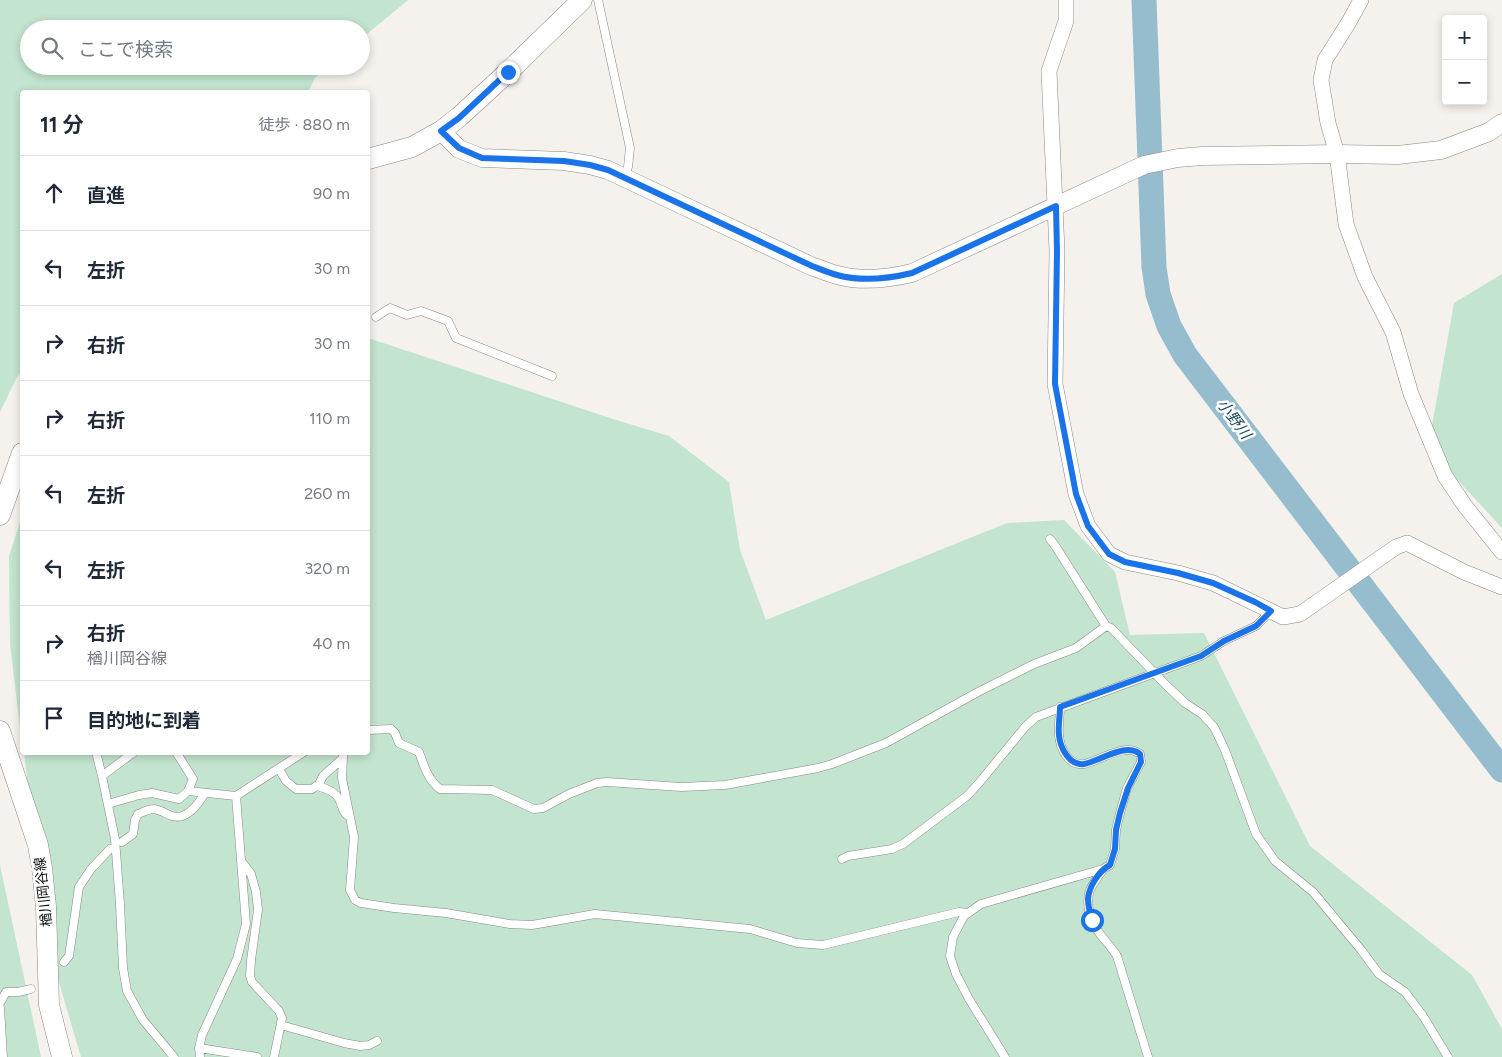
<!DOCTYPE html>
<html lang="ja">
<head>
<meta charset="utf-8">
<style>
	:root { --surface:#fff; --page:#f2f2f3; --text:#1f2937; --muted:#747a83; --line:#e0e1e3 }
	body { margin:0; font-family:Figtree,"Noto Sans JP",sans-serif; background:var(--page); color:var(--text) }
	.controls { position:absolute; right:15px; top:15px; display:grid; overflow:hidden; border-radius:5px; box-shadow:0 2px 8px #0003 }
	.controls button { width:45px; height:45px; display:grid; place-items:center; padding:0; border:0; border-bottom:1px solid var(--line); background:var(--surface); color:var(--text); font:25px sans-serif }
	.stop { position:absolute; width:15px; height:15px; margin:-11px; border:4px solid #1a73e8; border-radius:50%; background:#fff }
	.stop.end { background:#1a73e8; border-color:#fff; box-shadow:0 1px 5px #0008 }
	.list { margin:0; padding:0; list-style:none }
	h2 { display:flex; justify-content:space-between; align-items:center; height:65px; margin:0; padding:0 20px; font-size:21px }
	h2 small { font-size:16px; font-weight:400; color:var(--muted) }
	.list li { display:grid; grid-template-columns:32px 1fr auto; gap:15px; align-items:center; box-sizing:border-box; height:75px; padding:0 20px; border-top:1px solid var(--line) }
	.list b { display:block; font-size:19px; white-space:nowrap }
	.list p { margin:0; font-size:16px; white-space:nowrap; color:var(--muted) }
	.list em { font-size:16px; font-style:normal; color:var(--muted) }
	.icon { flex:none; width:28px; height:28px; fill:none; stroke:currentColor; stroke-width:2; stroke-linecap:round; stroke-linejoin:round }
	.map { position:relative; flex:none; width:1502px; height:1057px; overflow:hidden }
	.search { position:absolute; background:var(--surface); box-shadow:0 2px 8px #0003; left:20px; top:20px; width:350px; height:55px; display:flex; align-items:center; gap:12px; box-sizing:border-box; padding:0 18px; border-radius:28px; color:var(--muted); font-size:19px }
	.panel { position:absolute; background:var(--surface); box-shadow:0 2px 8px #0003; left:20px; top:90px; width:350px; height:665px; border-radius:5px }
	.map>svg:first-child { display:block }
</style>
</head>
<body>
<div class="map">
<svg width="1502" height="1057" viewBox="0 0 1502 1057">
	<rect width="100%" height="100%" fill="#f5f2ed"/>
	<path fill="#c3e4ce" d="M0 0H408L361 39V29H29V66H329L315 78 308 92H22V370L16 379 0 412Z
		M1502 274V528L1428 448 1454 303Z
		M368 338 613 419 669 436 729 482 740 550 766 620 1007 523 1064 520 1115 572 1130 635 1204 633 1310 846 1472 975 1502 1029V1057H81L55 969 34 834 24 753 368 752Z
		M22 516V743L10 645 9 556Z
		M0 865 41 1057H0Z"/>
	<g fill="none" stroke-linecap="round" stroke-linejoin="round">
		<path stroke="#96bdcd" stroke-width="25" d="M1144 0 1154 267 1158 294 1169 326 1185 355 1502 770"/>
		<defs>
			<path id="service" d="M598 0 630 148 628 167 624 178
				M376 317 390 308 407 315 421 311 448 321 456 338 552 376
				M1050 539 1056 547 1106 626
				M368 730 391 729 395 733 399 743 419 752C424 766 428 780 440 789L492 790 534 809 543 808 569 794 597 783 607 782 681 787 725 785 818 768 832 764 886 743 978 692 1034 664 1076 648 1106 626 1111 628 1165 684 1185 703 1202 714 1214 727 1225 750 1256 834 1275 861 1313 892 1362 951 1379 974 1405 992 1423 1016 1448 1057
				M96 752 102 776 115 839 120 904 123 968 127 991 143 1020 174 1057
				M343 758 342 778 354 837 350 890 355 900 361 903 394 908 446 913 510 924 532 925 595 914 750 929 797 943 823 945 959 912 968 913
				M279 769 286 781 296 789H312L319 784 323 776 343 758V754
				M102 776 134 752
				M317 786C325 788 335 791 339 799 343 807 342 813 350 817
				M188 791 236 796 304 752
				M108 804 139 795 152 793 179 799 188 791 193 779 176 752
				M122 842 133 834 135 820 138 814C143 812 149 809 154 809 161 810 166 814 172 816 187 821 199 803 205 793
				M842 859 848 856 892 849 903 844 967 796 979 783 1025 727 1036 717 1201 656 1224 641 1256 626 1271 611
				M242 862 251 874 256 892 258 910 251 960 250 976 252 982 279 1011 282 1018 274 1057
				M1103 869C1099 876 1093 883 1090 890 1085 904 1091 923 1100 934 1106 942 1112 948 1117 956L1148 1057
				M64 962 69 956 79 887 91 869 110 849
				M0 1003 6 992H18L31 989
				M0 1008 3 1057
				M281 1025 344 1043 360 1046 369 1045 377 1041
				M199 1048 257 1057
				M200 1057 199 1048 202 1035 237 959 246 924 236 796
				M1005 1057 969 999 956 974 950 956 953 937 964 916 981 904 1103 869 1110 865 1115 849 1116 830 1120 813 1127 788 1141 762 1140 754C1125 742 1100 761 1084 764 1068 766 1060 748 1059 735 1058 726 1060 716 1060 707"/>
			<path id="minor" d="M1066 0V21L1049 71 1057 251 1055 384 1076 494 1088 526 1109 554 1125 562 1178 573 1213 583 1283 617 1300 614 1396 547 1407 543 1464 572 1502 587
				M1361 0 1349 22 1325 60 1321 80 1328 123 1337 154 1346 224 1365 277 1393 332 1411 394 1445 476 1465 506 1502 552"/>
			<path id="tertiary" d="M441 131 459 149 482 158 564 161 590 165 608 170 811 266C820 269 829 273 837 275 862 282 887 279 912 273L1144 165 1178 158 1202 156 1337 154 1398 155 1441 150 1489 132 1502 123"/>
			<path id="secondary" d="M368 159 412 147 441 131 459 117 508 72 582 0
				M0 515 22 453
				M0 731 38 845 42 868 46 907 49 1005 62 1057"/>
		</defs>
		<use href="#service" stroke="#8b8884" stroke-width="9"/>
		<use href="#minor" stroke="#8b8884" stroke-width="16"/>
		<use href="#tertiary" stroke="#8b8884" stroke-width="19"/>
		<use href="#secondary" stroke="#8b8884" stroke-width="21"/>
		<use href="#service" stroke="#fff" stroke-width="8"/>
		<use href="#minor" stroke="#fff" stroke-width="15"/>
		<use href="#tertiary" stroke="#fff" stroke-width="18"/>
		<use href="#secondary" stroke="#fff" stroke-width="20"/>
	</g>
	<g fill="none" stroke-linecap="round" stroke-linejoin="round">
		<path stroke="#1a73e8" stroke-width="6" d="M508 72 459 118 441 131 459 148 482 158 564 161 590 165 608 170 812 266C820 269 829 273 837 275 862 282 887 279 912 273L1056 206 1057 251 1055 384 1076 494 1088 526 1109 554 1125 562 1178 573 1213 583 1255 602 1271 611 1256 626 1224 641 1201 656 1060 707C1060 716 1058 726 1059 735 1060 747 1069 766 1084 764 1100 761 1125 742 1140 754L1141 762 1128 788 1120 813 1116 830 1115 849 1110 865C1099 871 1089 886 1088 899 1088 906 1090 913 1092 920"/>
	</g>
	<g text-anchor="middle" stroke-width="5" stroke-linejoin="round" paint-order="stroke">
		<g font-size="14" fill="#100f0e" stroke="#fff">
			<text transform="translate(43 892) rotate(-96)" y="5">楢川岡谷線</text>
		</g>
		<g font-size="15" font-style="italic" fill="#114759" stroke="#fff">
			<text transform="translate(1234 419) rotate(53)" y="5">小野川</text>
		</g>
	</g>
</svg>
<div class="controls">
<button>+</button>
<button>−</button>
</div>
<div class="stop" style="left:1092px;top:920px"></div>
<div class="stop end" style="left:508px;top:72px"></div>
<div class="search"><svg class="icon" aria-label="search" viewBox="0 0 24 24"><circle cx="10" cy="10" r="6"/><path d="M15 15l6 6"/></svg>ここで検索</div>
<section class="panel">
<h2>11 分<small>徒歩 · 880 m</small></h2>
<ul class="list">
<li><svg class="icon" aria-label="ahead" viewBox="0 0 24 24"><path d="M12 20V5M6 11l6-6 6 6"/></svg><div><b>直進</b></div><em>90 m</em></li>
<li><svg class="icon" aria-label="left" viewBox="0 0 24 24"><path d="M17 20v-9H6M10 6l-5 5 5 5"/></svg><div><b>左折</b></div><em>30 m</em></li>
<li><svg class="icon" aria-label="right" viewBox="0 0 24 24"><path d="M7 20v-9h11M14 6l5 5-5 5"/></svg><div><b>右折</b></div><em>30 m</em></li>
<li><svg class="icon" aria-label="right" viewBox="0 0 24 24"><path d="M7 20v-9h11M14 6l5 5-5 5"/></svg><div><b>右折</b></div><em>110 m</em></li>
<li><svg class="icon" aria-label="left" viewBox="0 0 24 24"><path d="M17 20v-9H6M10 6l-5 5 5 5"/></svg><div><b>左折</b></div><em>260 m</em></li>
<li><svg class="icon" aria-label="left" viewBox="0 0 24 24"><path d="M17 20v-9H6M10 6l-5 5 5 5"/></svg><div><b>左折</b></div><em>320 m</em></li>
<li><svg class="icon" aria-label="right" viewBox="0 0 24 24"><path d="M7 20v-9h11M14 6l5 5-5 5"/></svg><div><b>右折</b><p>楢川岡谷線</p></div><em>40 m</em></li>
<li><svg class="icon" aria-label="arrive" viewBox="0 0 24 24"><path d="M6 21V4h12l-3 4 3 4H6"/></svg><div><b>目的地に到着</b></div></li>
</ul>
</section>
</div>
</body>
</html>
